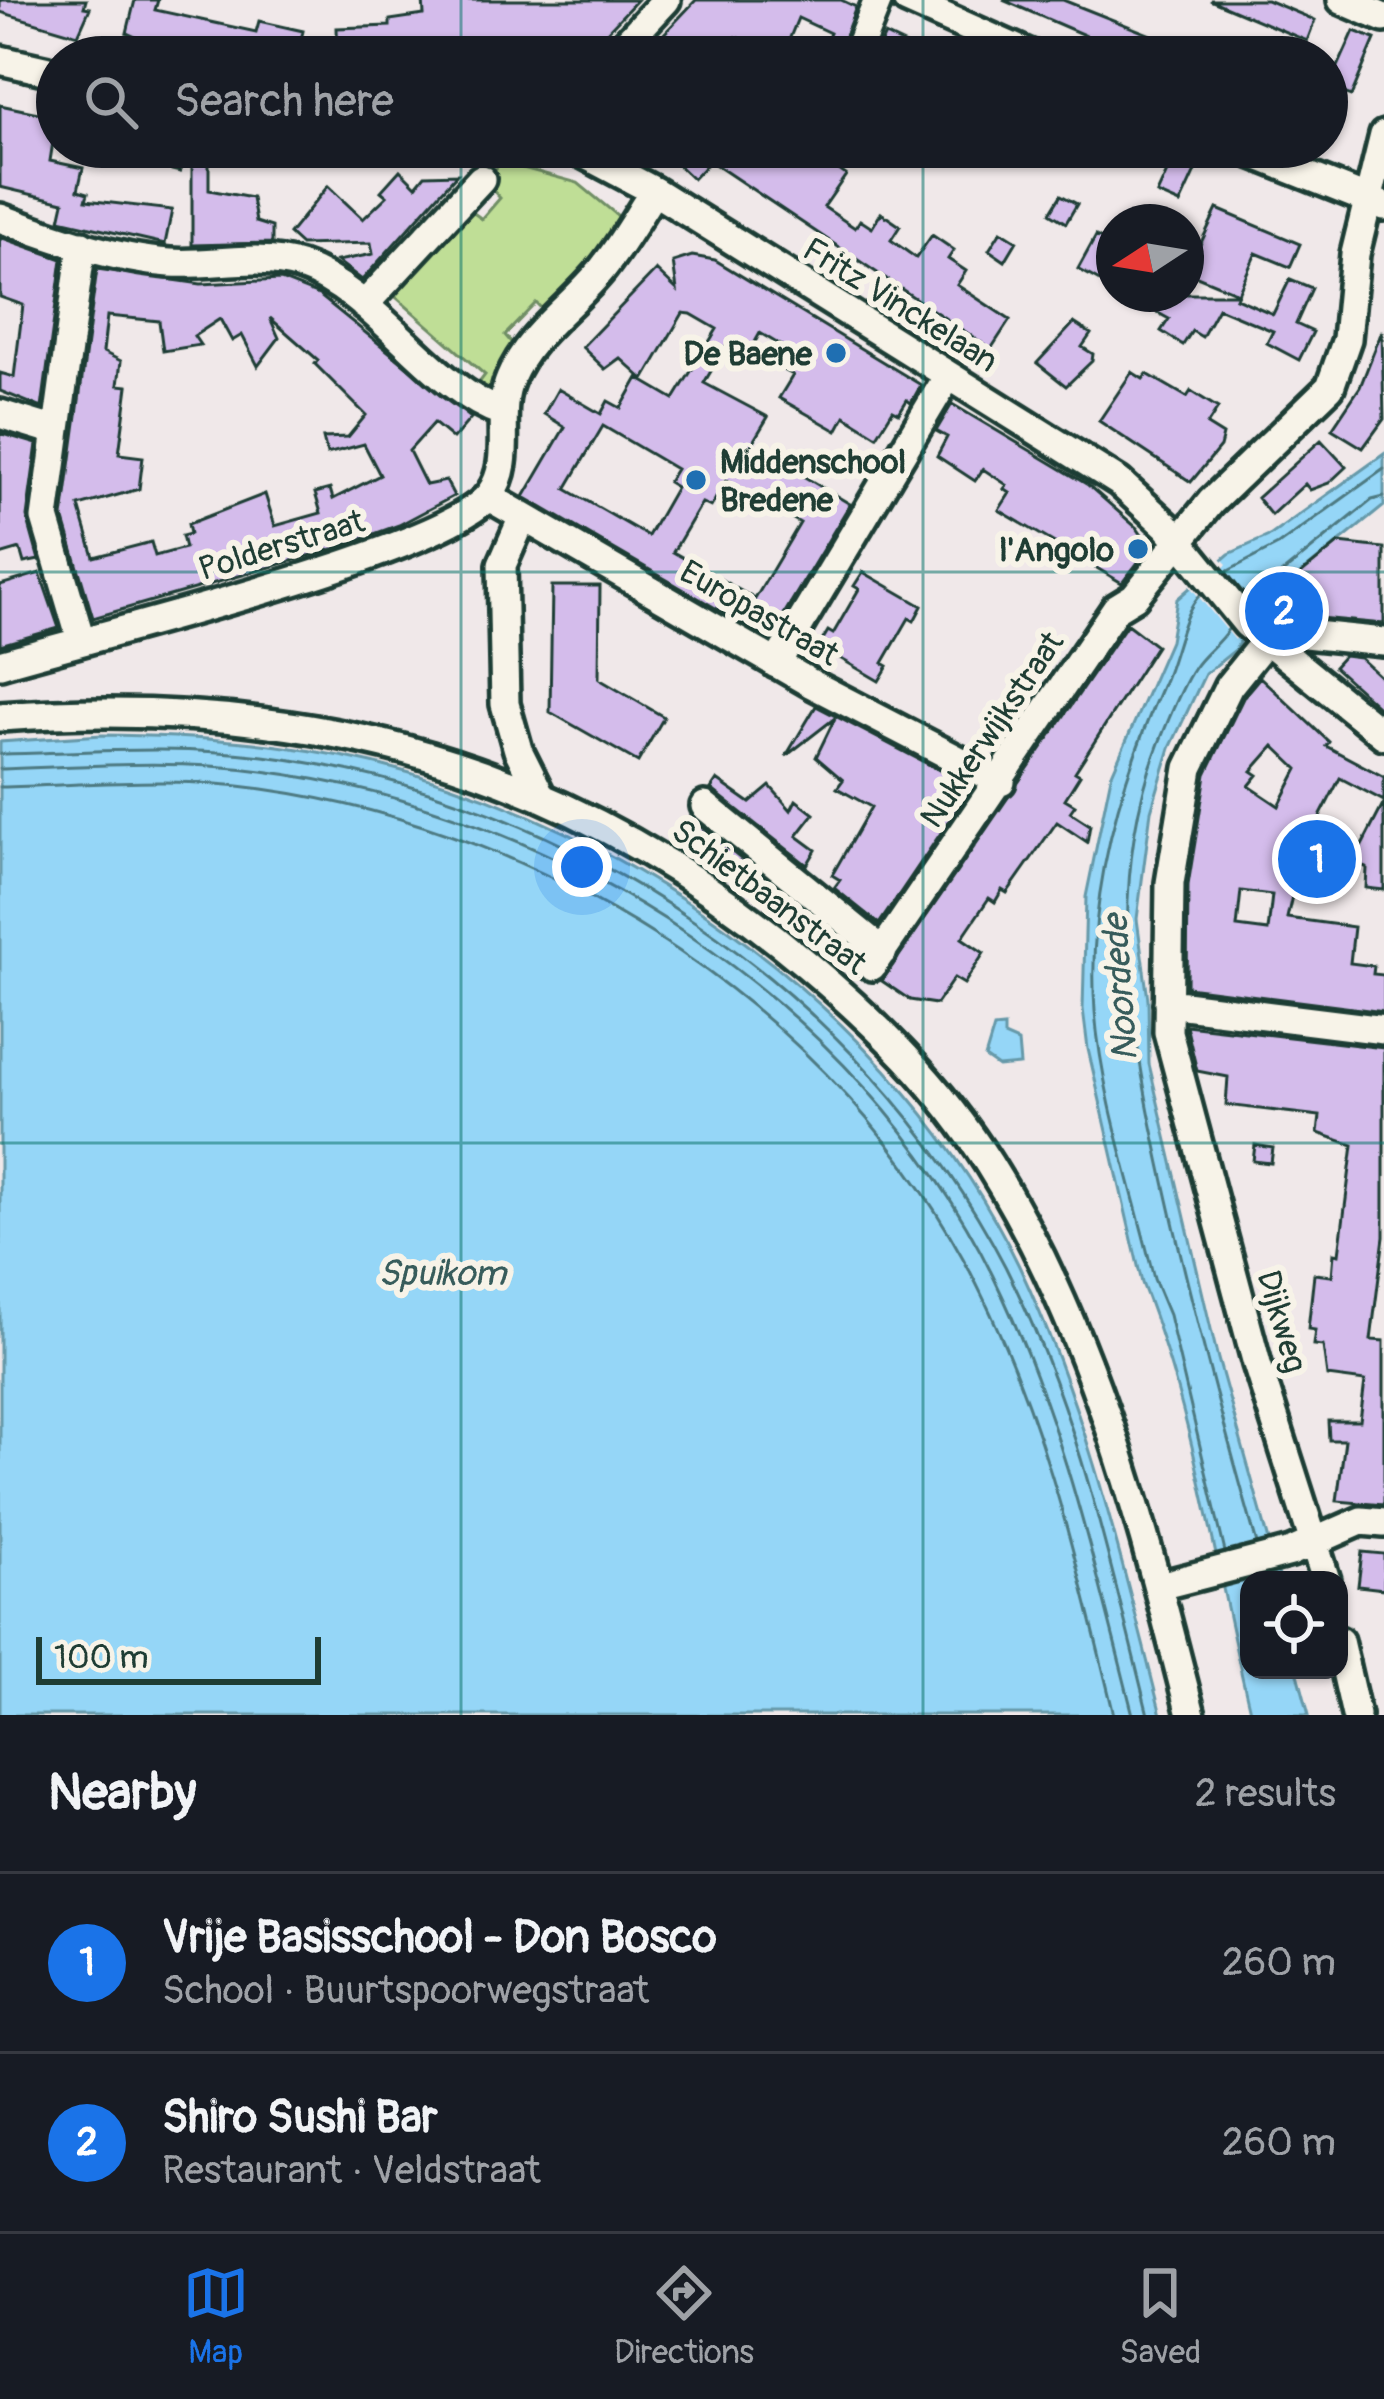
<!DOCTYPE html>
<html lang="en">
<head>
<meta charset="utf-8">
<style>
	:root { --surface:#171b24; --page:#20242c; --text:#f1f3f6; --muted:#9ea1a6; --line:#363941; --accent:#1a73e8 }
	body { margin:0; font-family:Pangolin,sans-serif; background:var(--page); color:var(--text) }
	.controls { position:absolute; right:36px; bottom:36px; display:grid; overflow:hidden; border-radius:24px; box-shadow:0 3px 9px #0004 }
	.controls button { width:108px; height:108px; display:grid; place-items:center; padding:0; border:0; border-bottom:3px solid var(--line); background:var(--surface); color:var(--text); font:60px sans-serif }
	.compass { position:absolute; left:1096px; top:204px; width:108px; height:108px; border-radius:50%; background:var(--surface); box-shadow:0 3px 9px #0004; rotate:258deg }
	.scale { position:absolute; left:36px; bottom:30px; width:285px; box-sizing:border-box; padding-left:12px; border:6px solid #1f3d34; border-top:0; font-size:33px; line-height:42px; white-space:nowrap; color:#1f3d34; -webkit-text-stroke:9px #f7f3e8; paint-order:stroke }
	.you { position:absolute; left:582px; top:867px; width:42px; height:42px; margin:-30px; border:9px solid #fff; border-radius:50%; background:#1a73e8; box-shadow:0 0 0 18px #1a73e833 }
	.badge { display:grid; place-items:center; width:78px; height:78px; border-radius:50%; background:var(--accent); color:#fff; font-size:39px; font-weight:700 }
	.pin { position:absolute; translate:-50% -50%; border:6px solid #fff; box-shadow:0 3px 12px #0006 }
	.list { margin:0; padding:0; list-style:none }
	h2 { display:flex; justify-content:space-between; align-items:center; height:156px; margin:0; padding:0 48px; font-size:51px }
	h2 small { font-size:39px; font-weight:400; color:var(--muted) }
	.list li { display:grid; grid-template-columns:78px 1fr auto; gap:36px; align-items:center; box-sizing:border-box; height:180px; padding:0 48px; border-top:3px solid var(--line) }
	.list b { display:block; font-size:45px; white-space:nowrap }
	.list p { margin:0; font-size:39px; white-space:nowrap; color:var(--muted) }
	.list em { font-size:39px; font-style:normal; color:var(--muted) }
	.icon { flex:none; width:66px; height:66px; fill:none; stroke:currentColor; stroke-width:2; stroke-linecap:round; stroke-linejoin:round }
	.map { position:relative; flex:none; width:1384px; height:1715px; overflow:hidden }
	.search { position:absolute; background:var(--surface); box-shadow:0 3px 9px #0004; left:36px; right:36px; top:36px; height:132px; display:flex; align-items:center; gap:30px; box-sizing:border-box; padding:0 42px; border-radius:66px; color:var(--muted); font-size:45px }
	.sheet { height:516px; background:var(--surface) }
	nav { display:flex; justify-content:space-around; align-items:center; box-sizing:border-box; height:168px; border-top:3px solid var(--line); background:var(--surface); font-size:33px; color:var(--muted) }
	nav a { display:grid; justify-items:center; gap:6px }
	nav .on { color:var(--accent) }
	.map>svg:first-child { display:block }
</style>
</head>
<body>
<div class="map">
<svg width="1384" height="1715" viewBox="0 0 1384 1715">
	<rect width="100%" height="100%" fill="#f0e8e9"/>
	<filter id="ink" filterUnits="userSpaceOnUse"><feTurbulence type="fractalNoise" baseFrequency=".00833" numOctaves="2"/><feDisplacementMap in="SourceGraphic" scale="24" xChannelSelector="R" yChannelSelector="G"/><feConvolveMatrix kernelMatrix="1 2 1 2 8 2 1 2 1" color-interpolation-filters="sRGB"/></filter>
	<g filter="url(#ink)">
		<path fill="#bfde96" stroke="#6f8e65" stroke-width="3" d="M501 162 578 183 623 220 594 264 547 314 536 303 505 335 515 347 494 390 475 388 485 375 390 292 468 209 482 219 500 198 485 182Z"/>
		<path fill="#95d6f7" stroke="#6699a9" stroke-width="3" d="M1384 454V506L1257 609 1235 650 1205 674 1170 748 1151 811 1137 919 1148 999 1149 1064 1218 1359 1280 1580H1249V1670H1297L1309 1715H1251C1216 1572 1196 1420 1142 1283L1088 1049 1083 1009 1086 897 1111 776 1170 641 1177 599 1229 554 1271 535Z
			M102 735C193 736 284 742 372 763 633 825 903 1022 1019 1266 1087 1410 1122 1562 1161 1715H0V742Z
			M1004 1027V1036L1018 1042 1020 1065 998 1067 985 1058 994 1028Z"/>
		<path fill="#f0e8e9" d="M1218 555 1227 564 1223 569 1257 609 1235 640 1187 583Z"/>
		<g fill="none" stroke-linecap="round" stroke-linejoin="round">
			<path stroke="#4e7a82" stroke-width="3" d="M1226 572 1278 545 1384 469
				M1201 594C1182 611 1176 656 1163 684 1118 786 1087 898 1095 1011 1102 1101 1134 1192 1154 1279L1169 1315 1225 1552
				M1249 600 1372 500 1384 497
				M1229 628C1219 644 1204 653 1194 668 1180 689 1169 719 1159 743 1098 900 1138 1068 1174 1226 1199 1333 1227 1438 1257 1544
				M0 754C89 752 174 745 263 756 568 793 864 992 1005 1266 1077 1407 1110 1563 1148 1715
				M0 769C88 766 173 759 262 771 560 809 860 1003 993 1276 1061 1415 1095 1566 1133 1715
				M0 787C89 785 174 776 263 789 555 830 843 1016 976 1283 1045 1419 1078 1568 1114 1715"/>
		</g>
		<path fill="#d4bceb" stroke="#1f3d34" stroke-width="3" fill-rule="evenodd" d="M0 0H86L84 7 90 8 78 35 0 12Z
			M135 0H158L155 10 256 32 259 21 303 31 299 48 293 57H285L235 44 232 57H224L138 38 127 33Z
			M423 0H637L583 57H338L337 28 390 26V20L424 15Z
			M696 0H841L856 7 837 57H820L830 33 798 18 782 57H760L755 45 736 37 712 57H642Z
			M1003 0H1063L1206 57H1135Z
			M1210 0H1267L1315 20 1307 41Z
			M1354 31 1375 39 1351 96 1329 87Z
			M885 35 908 46 902 57H874Z
			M0 105 57 117 50 161 83 168 78 190 88 193 86 200 172 210 165 244 60 220 64 202 0 187Z
			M101 147H185L180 172 100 153Z
			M192 147H209V190L252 198 256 222 272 227V243L192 245Z
			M659 147H767L802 169 814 152 846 175 824 207 855 228 860 220 872 228 881 213 900 226 891 240 916 258 932 235 954 250 948 259 966 271 957 285 1010 320 991 349 710 161 693 179Z
			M1173 159 1196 169 1180 204 1157 194Z
			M400 170 416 186 425 175 457 174 362 280 337 261 373 254 371 243 301 245 289 234 328 186 363 219 387 196 381 191Z
			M1061 195 1077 204 1066 223 1050 213Z
			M1217 209 1300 244 1290 267 1256 253 1238 293 1187 272Z
			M1001 231 1017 241 1005 261 989 250Z
			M1096 236 1114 246V289L1078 269Z
			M0 237 62 259 42 408 0 391V373L14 377 23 305 0 297Z
			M692 256 715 260 921 385 911 403 907 400 899 413 893 410 877 436 845 416 837 431 779 398 793 375 780 368 790 351 760 333 750 351 730 339 704 383 768 417 751 445 850 504 769 639 524 497 565 427 544 414 558 389 601 414 608 401 621 408 638 378 674 399 717 329 691 314 683 313 644 380 620 358 605 369 582 347 656 270 677 290 673 262ZM603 426 676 469 668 482 676 487 648 536 566 489ZM726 480 800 523 755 599 673 552 702 503 711 507Z
			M97 269 201 284 281 280 319 295 471 418 453 439 434 423 409 451 426 485 446 481 454 496 399 525 333 549 93 618 63 517ZM107 316 159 321 163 351 200 345 194 336 220 319 232 341 242 335 258 366 279 338 270 318 318 360 315 364 366 415 348 437 323 438 327 454 364 444 380 475 333 499 330 489 315 493 321 513 275 526 265 494 188 524 190 534 182 536 185 548 155 556 151 542 94 557 79 506 139 489 143 457 119 454 128 386 118 385 121 361 103 352Z
			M1290 279 1312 288 1296 324 1313 332 1299 360 1267 343 1273 331 1218 308 1202 337 1192 331 1183 345 1161 331 1169 319 1124 294H1238L1236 298 1273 314Z
			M1074 323 1091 334 1082 347 1093 354 1092 361 1066 386 1037 363Z
			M1382 331 1384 419 1363 448 1332 429 1360 387Z
			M1132 372 1143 379 1147 374 1187 397 1191 391 1218 408 1207 425 1223 435 1220 447 1191 482 1099 421Z
			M952 404 1088 485 1137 528 1150 547 1122 583 999 510 1010 493 1004 489 1007 485 983 469 975 481 937 456 947 437 936 431Z
			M0 433 37 444 27 517 39 560 24 563 20 549 0 555Z
			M1321 440 1346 467 1329 483 1310 490 1305 484 1271 515 1257 498Z
			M1339 543 1384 548V624L1277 614 1265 603Z
			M863 572 922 606 914 621 909 618 883 663 888 666 879 681 819 646 828 631 833 634 859 589 854 586Z
			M40 573 59 628 0 645V585Z
			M552 586H600L599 679 664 717 638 762 550 712Z
			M1127 624 1156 646 1075 772 1080 775 1065 799 1075 805 1070 812 1090 825 1087 842 1057 822 1007 893 1002 890 995 902 989 898 962 938 984 953 964 984 954 978 936 1004 910 1000 882 981Z
			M1344 656 1360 658 1384 680V712L1334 667Z
			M1260 677 1329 742 1326 746 1384 777V801L1340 778 1302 852 1287 918 1354 927 1350 963 1374 966 1373 974 1384 975V1012L1187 987 1188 885 1206 774 1244 696ZM1274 746 1298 769 1279 806 1249 786 1258 775 1252 771ZM1241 891 1272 895 1268 931 1237 927Z
			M816 706 972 787 879 924 834 888 840 880 832 875 871 807 837 788 843 780 816 757 835 718 786 756Z
			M717 780 750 803 770 786 791 810 796 800 814 814 797 836 816 850 807 865 711 789Z
			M1384 803V890L1366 888 1367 868 1354 861Z
			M694 821 794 902 791 906 690 830Z
			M1186 1025 1384 1048V1237L1371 1340 1384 1341V1505L1337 1501 1345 1440H1329L1328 1421H1360L1365 1381 1327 1376 1323 1346 1313 1345 1315 1330 1308 1329 1314 1274 1332 1276 1334 1253 1339 1254 1353 1145 1318 1133 1320 1116 1226 1105 1228 1077 1197 1071Z
			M1255 1145 1273 1148 1271 1163 1253 1161Z
			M1362 1552 1384 1554V1589L1358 1586Z"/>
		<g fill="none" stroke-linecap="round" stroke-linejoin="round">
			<defs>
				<path id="minor" d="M907 0 1035 57
					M1342 0 1384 18
					M737 55 742 57
					M613 57 666 0
					M855 57 878 0
					M0 60 57 73
					M571 147 654 191 1119 482 1167 526 1247 624 1384 735
					M1236 147 1384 206
					M0 218C54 238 113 259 170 263 212 266 259 253 300 266 377 292 431 389 502 412
					M364 305 481 179
					M0 414 56 431
					M489 497 812 684 1001 782
					M523 517 502 565 505 704 518 750 539 792
					M81 640 45 518 82 245
					M1266 640 1229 686 1189 768 1170 883 1168 1032 1257 1364 1326 1580
					M1266 640 1295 633 1384 642
					M0 664C86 638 447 552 490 494 515 460 494 416 510 379 529 333 573 306 603 268 622 244 637 217 654 191
					M776 664 948 376
					M0 717C311 695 567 762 807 965 876 1023 941 1087 989 1164 1093 1329 1144 1529 1191 1715
					M705 806 883 951
					M872 966 1116 608 1134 597 1211 502 1330 387 1347 339 1355 254 1384 135
					M1168 1003 1384 1030
					M1159 1586 1291 1552 1361 1521 1384 1523
					M1339 1641 1356 1715"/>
			</defs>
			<use href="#minor" stroke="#1f3d34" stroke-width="36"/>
			<use href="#minor" stroke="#f7f3e8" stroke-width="27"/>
		</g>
	</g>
	<path fill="none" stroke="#0f766e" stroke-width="3" stroke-opacity="0.55" d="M461 0V57M923 0V57M461 147V1715M923 147V1715M0 572H1384M0 1143H1384"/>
	<g fill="#1f6fb2" stroke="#f7f3e8" stroke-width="4.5">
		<circle cx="836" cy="353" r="12"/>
		<circle cx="696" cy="480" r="12"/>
		<circle cx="1138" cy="549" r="12"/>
	</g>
	<g text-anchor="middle" stroke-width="12" stroke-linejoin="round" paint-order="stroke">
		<g font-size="33" fill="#1f3d34" stroke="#f7f3e8">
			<text transform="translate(901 304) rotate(32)" y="12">Fritz Vinckelaan</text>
			<text transform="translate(281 544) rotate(-17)" y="12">Polderstraat</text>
			<text transform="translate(760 612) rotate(30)" y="12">Europastraat</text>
			<text transform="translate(991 729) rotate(-56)" y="12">Nukkerwijkstraat</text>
			<text transform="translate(770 896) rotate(37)" y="12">Schietbaanstraat</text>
			<text transform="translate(1283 1321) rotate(74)" y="12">Dijkweg</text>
		</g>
		<g font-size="33" font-weight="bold" fill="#1f3d34" stroke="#f7f3e8" text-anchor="end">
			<text x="812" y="365">De Baene</text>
			<text x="720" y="473" text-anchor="start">Middenschool<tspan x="720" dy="38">Bredene</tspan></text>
			<text x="1114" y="561">l'Angolo</text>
		</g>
		<g font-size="36" font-style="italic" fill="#375c5b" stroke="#f7f3e8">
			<text transform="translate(1119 988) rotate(-94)" y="13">Noordede</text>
			<text x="442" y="1285">Spuikom</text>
		</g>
	</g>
</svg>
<div class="controls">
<button><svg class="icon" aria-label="locate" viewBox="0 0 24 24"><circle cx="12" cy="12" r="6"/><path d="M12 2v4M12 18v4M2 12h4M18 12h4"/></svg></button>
</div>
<svg class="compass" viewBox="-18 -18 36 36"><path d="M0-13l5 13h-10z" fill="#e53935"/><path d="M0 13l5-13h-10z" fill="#9ea1a6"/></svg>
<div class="scale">100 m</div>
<div class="you"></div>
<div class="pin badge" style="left:1317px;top:859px">1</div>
<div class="pin badge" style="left:1284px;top:611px">2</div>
<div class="search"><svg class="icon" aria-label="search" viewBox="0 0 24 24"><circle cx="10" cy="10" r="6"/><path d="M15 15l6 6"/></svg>Search here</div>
</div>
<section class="sheet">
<h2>Nearby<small>2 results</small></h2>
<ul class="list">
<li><span class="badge">1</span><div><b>Vrije Basisschool - Don Bosco</b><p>School · Buurtspoorwegstraat</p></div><em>260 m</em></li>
<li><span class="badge">2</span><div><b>Shiro Sushi Bar</b><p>Restaurant · Veldstraat</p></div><em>260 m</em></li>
</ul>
</section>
<nav>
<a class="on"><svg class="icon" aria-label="map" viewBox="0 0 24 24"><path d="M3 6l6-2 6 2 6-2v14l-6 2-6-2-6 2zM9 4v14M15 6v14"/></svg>Map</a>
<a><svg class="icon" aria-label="directions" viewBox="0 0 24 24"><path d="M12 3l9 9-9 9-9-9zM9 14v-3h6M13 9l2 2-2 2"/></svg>Directions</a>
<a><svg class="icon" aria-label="saved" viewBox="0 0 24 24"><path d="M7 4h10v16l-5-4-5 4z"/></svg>Saved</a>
</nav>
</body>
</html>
